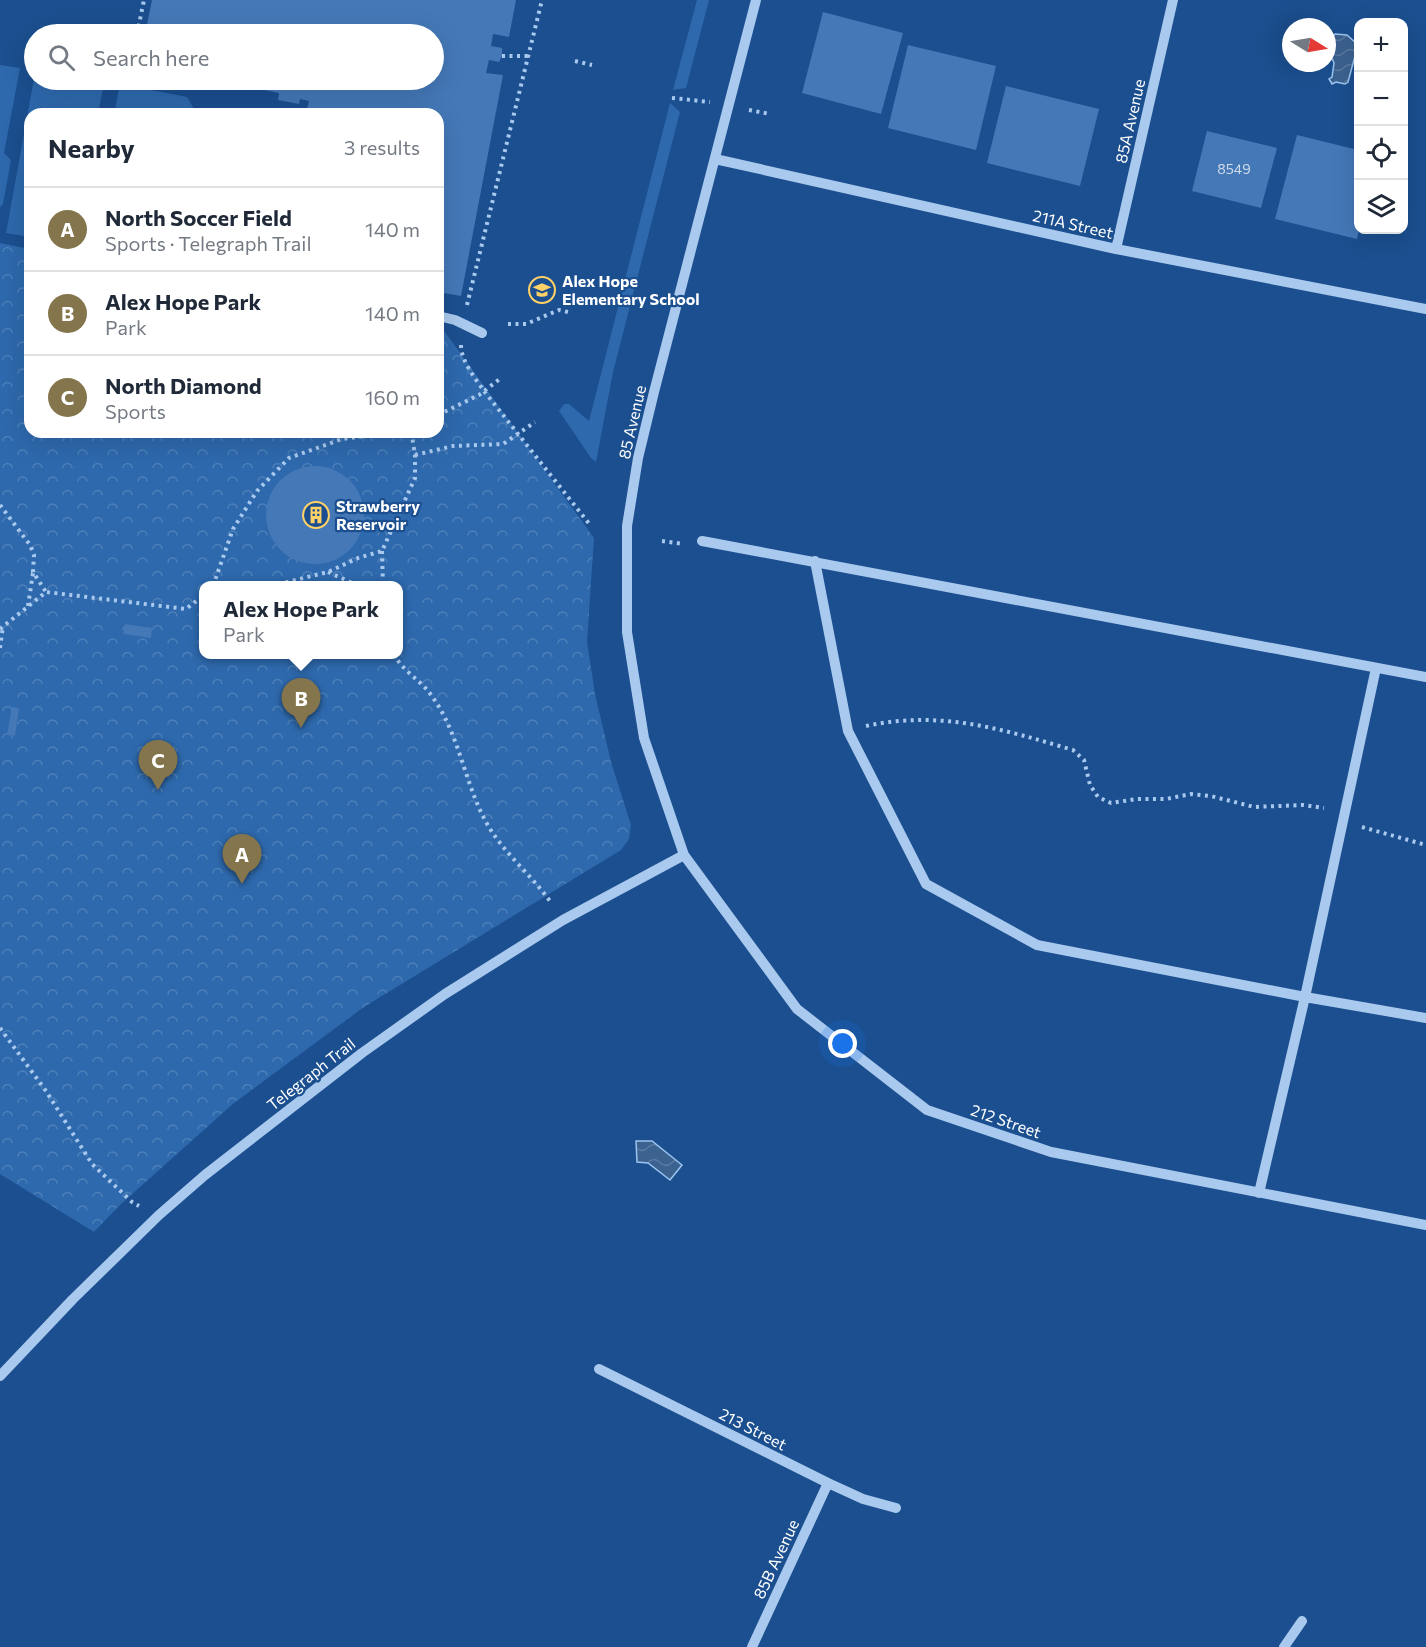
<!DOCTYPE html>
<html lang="en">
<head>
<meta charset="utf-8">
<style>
	:root { --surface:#fff; --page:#f2f2f3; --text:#1f2937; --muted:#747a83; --line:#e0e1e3; --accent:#84754c }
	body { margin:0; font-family:Commissioner,sans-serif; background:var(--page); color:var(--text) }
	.controls { position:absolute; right:18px; top:18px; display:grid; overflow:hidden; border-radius:12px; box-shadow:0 6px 24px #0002 }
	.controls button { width:54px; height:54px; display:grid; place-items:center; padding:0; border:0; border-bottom:2px solid var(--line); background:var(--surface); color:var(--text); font:30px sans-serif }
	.compass { position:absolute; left:1282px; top:18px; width:54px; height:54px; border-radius:50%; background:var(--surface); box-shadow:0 6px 24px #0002; rotate:101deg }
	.you { position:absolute; left:843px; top:1044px; width:21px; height:21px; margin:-15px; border:4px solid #fff; border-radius:50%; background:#1a73e8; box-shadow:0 0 0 9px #1a73e833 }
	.badge { display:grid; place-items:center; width:39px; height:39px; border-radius:50%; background:var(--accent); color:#fff; font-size:20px; font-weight:700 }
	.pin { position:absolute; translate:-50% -50px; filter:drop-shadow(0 2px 3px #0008) }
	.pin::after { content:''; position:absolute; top:32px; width:21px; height:18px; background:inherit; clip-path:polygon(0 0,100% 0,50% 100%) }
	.popup { position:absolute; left:199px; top:581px; width:204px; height:78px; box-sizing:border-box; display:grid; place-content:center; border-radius:12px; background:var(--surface); filter:drop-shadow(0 2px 4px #0005); font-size:20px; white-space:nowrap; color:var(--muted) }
	.popup b { font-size:22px; color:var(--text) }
	.popup::after { content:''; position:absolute; left:50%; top:100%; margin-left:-12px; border:12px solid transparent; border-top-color:var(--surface) }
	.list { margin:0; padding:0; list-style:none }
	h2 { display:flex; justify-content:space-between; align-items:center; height:78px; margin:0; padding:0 24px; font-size:26px }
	h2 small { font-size:20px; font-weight:400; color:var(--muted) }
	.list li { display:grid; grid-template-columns:39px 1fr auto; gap:18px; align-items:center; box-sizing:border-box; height:84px; padding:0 24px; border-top:2px solid var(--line) }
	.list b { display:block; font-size:22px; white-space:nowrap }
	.list p { margin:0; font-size:20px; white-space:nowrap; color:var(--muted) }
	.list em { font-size:20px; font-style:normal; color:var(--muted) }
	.icon { flex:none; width:33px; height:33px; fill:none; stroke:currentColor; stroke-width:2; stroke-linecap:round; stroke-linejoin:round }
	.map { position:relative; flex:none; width:1426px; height:1647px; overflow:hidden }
	.search { position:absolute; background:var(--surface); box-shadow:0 6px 24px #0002; left:24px; top:24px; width:420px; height:66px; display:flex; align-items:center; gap:15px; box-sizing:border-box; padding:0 21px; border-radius:33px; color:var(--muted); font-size:22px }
	.panel { position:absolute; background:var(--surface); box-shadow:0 6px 24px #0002; left:24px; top:108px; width:420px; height:330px; border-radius:18px }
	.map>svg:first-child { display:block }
</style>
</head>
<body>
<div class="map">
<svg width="1426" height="1647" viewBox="0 0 1426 1647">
	<defs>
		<pattern id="park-crowns" width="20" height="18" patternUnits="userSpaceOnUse" patternTransform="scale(1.5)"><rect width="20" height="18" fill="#2e69ad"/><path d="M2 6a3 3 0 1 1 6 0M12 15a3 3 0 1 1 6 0" fill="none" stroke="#4d80b9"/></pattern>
		<pattern id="water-waves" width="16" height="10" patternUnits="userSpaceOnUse" patternTransform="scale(1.5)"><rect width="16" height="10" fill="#3c6290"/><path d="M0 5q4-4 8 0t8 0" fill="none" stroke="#597aa1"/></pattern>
	</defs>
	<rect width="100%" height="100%" fill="#1b4f8f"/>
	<path fill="#2e69ad" d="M697 0H709L686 88 673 90Z
		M0 65 20 68 4 153 11 160 3 204 0 207Z
		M34 79 90 80 104 82 98 114H30V237L6 233Z
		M120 84 187 97 197 114H114Z
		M670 103 680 112 613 372 596 462 591 458 559 411 564 404H569L589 421Z"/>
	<path fill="url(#park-crowns)" fill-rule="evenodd" d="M0 243 30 249V432H438V331L445 332 594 538 587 642 595 694 611 762 631 825 629 839 621 850 364 1007 234 1103 121 1204 94 1232 0 1174ZM204 586H398V654H204Z"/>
	<path fill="url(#water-waves)" stroke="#9cc4f0" stroke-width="1.5" d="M1335 34 1347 35 1358 45 1348 82 1345 84 1336 82 1332 84 1329 79 1332 77 1334 63 1329 51V40Z
		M636 1141H652L682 1165 670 1180 648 1163 637 1162Z"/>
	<path fill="#4478b7" d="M152 0H516L509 37 493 34 491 46 502 48V56L499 62 489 60 486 73 503 75 461 296 438 292V114H333L307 109 309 101 300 99 299 104 278 100 279 93 251 87 252 80H434V34H145Z
		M823 12 903 33 881 114 802 93Z
		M908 45 996 66 976 150 888 128Z
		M1006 86 1099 109 1080 186 987 163Z
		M1207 131 1277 148 1261 208 1192 191Z
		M1297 135 1358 150 1359 230 1357 239 1275 219Z
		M266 515a49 49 0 1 1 98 0a49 49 0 1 1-98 0Z
		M125 624 152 628 151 638 123 634Z
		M12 707 19 708 15 736 7 735Z"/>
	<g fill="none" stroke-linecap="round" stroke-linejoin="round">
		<path stroke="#a9c9ee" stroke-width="4" stroke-dasharray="3 4.5" stroke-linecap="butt" d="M137 34 144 0
			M502 56H532
			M575 61 592 65
			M672 98 710 102
			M749 110 770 114
			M467 305 542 0
			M508 324H526L559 310 572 313
			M461 345C461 361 475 378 484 391L591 526
			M438 415 479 395 501 378
			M415 455 453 446 503 444 535 422
			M0 505 30 545 34 555 33 572 46 592
			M662 541 684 544
			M382 551 383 586
			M328 572 359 586
			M213 586 233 529 257 491 289 458 342 439 394 432
			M271 586 328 572 358 558 382 551 415 478V455L412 436 409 432
			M28 606 33 573
			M0 629 46 592 186 609 204 595
			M0 648 3 626
			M394 654C402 671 421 680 431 695 459 732 464 782 486 822 503 853 532 875 552 904
			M866 726C941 710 1002 729 1073 750L1084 760 1090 785 1098 797 1111 803 1137 799H1166L1191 794 1211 796 1254 807 1303 805 1324 808
			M1362 827 1426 845
			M0 1028 46 1091 92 1164 132 1202 139 1206"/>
		<path stroke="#a9c9ee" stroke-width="10" d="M756 0 654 392 638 458 627 526V632L644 738 684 855 797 1009 927 1110 1051 1152 1426 1225
			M715 159 1116 249 1426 309
			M1116 249 1173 0
			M438 316 455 320 482 333
			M702 541 1426 677
			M815 561 848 731 926 884 1037 945 1305 997 1426 1018
			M1259 1193 1305 997 1376 668
			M599 1369 828 1483 863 1499 896 1508
			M0 1376 73 1299 159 1215 205 1175 362 1053 445 994 563 920 684 855
			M752 1647 828 1483
			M1284 1647 1302 1621"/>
	</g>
	<defs>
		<symbol id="school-ring" viewBox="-11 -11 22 22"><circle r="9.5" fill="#1b4f8f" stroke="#ffd166" stroke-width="1.5"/><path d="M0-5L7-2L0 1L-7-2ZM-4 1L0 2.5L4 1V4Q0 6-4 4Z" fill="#ffd166"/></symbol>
		<symbol id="building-ring" viewBox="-11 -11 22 22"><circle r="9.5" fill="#1b4f8f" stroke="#ffd166" stroke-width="1.5"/><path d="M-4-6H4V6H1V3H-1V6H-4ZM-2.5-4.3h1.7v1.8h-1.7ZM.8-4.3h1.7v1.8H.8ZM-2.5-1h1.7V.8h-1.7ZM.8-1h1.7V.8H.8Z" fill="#ffd166"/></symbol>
	</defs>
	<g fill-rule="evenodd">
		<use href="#school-ring" x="527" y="275" width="30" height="30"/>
		<use href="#building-ring" x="301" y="500" width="30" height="30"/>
	</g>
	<g text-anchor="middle" stroke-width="4.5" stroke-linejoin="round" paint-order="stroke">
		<g font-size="14" fill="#d0dded">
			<text x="1234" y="174">8549</text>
		</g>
		<g font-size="16" fill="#fff" stroke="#1b4f8f">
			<text transform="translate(1130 121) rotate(-77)" y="6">85A Avenue</text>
			<text transform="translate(1073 224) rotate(13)" y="6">211A Street</text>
			<text transform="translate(632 422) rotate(-77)" y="6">85 Avenue</text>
			<text transform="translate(311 1074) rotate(-38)" y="6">Telegraph Trail</text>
			<text transform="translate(1006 1121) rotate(19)" y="6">212 Street</text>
			<text transform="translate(753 1429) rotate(27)" y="6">213 Street</text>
			<text transform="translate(776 1559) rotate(-65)" y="6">85B Avenue</text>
		</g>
		<g font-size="16" font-weight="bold" fill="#fff" stroke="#1b4f8f" text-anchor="start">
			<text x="562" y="287">Alex Hope<tspan x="562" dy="18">Elementary School</tspan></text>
			<text x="336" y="512">Strawberry<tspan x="336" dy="18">Reservoir</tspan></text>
		</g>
	</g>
</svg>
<div class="controls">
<button>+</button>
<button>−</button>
<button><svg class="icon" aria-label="locate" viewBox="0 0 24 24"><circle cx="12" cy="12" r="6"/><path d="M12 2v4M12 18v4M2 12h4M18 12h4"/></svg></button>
<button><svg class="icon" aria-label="layers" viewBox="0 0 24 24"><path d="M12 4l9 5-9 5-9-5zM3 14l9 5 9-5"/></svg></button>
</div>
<svg class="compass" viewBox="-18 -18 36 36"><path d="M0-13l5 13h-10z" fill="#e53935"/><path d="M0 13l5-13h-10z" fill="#747a83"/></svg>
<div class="you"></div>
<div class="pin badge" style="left:242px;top:884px">A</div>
<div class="pin badge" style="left:301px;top:728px">B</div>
<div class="popup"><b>Alex Hope Park</b>Park</div>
<div class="pin badge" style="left:158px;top:790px">C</div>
<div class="search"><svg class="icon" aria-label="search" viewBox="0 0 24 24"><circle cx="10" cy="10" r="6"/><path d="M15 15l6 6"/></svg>Search here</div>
<section class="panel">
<h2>Nearby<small>3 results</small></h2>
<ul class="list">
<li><span class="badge">A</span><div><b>North Soccer Field</b><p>Sports · Telegraph Trail</p></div><em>140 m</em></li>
<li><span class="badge">B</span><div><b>Alex Hope Park</b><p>Park</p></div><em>140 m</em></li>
<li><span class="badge">C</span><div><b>North Diamond</b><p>Sports</p></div><em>160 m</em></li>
</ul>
</section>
</div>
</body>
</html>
